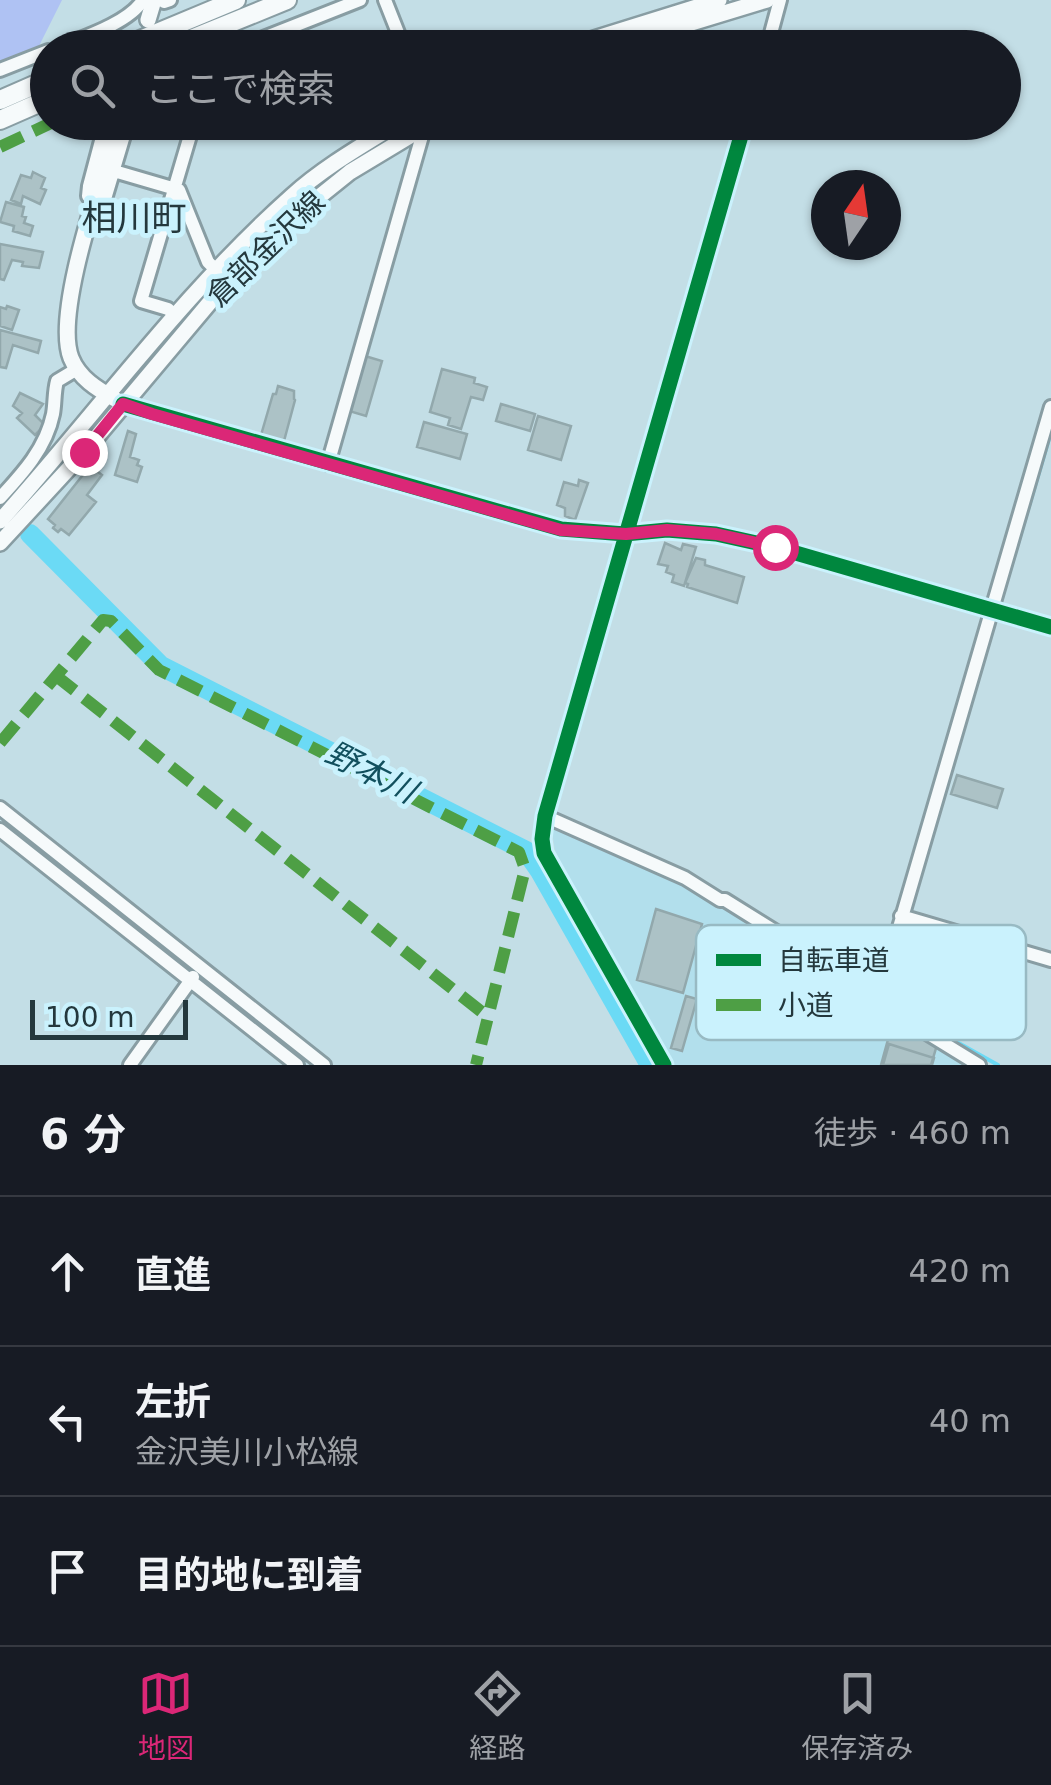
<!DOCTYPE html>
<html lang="ja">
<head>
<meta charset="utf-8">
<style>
	:root { --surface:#171b24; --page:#242831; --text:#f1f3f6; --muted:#9ea1a6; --line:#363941; --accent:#db2777 }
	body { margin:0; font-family:"DejaVu Sans","Noto Sans JP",sans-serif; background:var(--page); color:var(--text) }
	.compass { position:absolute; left:811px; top:170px; width:90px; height:90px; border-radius:50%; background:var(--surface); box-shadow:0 2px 8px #0004; rotate:13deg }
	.scale { position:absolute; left:30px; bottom:25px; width:158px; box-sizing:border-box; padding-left:10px; border:5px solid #24383d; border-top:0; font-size:28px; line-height:35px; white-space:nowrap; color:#24383d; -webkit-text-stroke:8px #caf2fd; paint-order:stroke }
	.stop { position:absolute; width:30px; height:30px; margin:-22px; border:8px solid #db2777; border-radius:50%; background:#fff }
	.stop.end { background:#db2777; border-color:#fff; box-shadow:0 2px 10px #0008 }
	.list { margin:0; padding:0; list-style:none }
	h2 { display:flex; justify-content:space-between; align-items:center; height:130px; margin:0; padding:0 40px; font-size:42px }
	h2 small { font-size:32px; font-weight:400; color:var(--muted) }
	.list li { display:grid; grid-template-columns:65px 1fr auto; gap:30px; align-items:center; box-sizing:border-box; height:150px; padding:0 40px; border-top:2px solid var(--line) }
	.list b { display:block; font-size:38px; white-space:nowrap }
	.list p { margin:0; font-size:32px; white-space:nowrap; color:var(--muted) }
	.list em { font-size:32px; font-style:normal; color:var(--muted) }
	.icon { flex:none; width:55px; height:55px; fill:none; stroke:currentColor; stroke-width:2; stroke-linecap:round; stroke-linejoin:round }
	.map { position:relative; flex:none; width:1051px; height:1065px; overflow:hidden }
	.search { position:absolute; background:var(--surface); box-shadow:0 2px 8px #0004; left:30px; right:30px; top:30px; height:110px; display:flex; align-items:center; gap:25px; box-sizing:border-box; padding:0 35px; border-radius:55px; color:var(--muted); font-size:38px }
	.sheet { height:580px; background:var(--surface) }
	nav { display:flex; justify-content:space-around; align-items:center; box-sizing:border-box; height:140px; border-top:2px solid var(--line); background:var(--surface); font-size:28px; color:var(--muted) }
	nav a { display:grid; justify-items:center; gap:5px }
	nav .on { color:var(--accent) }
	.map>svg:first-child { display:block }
</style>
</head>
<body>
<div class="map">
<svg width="1051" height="1065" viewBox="0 0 1051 1065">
	<rect width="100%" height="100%" fill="#c3dee6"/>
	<path fill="#b2dfec" d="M554 824 611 849 724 904 802 951 972 1065H671L577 897 555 850 551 826Z"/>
	<path fill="#afc2f3" d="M0 0H62L37 50 0 67Z"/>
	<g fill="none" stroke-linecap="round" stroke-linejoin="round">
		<path stroke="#6bdaf5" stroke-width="4" d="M1000 604 1051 432
			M940 808 996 618
			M901 944 907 924
			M937 1031 998 1065"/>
		<path stroke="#6bdaf5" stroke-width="20" d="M30 534 161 666 526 851 540 871 650 1065"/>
	</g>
	<path fill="#acc2c6" stroke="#92a8ac" stroke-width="2.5" d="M33 172 45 178 41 188 46 190 40 204 23 196 21 204 11 200 21 175 31 178Z
		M6 202 24 207 22 216 26 217 24 223 33 226 30 236 13 231 14 226 0 222Z
		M0 244 43 252 39 268 22 266 23 262 12 260 4 280 0 279Z
		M7 306 19 310 12 330 0 326V307L6 309Z
		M0 330 41 341 38 353 13 345 6 368 0 367Z
		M365 356 382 361 366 416 349 411Z
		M442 369 475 378 474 383 487 387 483 400 471 397 461 429 448 425 450 418 430 412Z
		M278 386 294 391V399L295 400 284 441 261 435 273 394H276Z
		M278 386 294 391V399L295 400 284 441 261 435 273 394H276Z
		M20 393 43 404 35 415 45 425 35 435 17 418 22 413 13 406Z
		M501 404 535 414 530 431 496 421Z
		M538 416 571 426 561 460 528 450Z
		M424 422 467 434 460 459 417 447Z
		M424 422 467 434 460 459 417 447Z
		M128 431 136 434 130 457 139 460 137 465 142 467 137 482 115 475Z
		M90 466 102 475 87 495 96 502 69 535 61 529 58 532 53 528 55 525 48 519Z
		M579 480 588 483 575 520 565 516V508L557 505 564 482 578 486Z
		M665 543 681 550 683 544 696 547 684 586 672 582 674 575 666 572 668 566 658 564Z
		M696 558 705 560V565L744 577 737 603 687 587 688 584 685 583Z
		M957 775 1003 789 997 808 951 794Z
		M656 909 702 924 683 993 637 980Z
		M686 996 697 999 682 1051 671 1048Z
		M895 1014 942 1028 931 1065H881Z
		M889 1044 934 1058 932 1065H883Z"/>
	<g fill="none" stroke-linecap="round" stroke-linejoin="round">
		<defs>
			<path id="minor" d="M165 0 164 2 170 0
				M385 0 404 48
				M57 48C82 38 129 23 143 0
				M238 48 360 0
				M767 48 780 0
				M0 70 48 51
				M106 122 89 186 88 196 94 204 105 199 128 122
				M114 171 179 190 208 262 216 270
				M176 316 168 309 141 301 194 122
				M123 404 561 529 625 534 667 530 716 534 775 547 1051 627
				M328 464 426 122
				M0 498C23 473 46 448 53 414 55 403 54 392 57 381L77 369
				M0 808 324 1065
				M545 816 685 878 720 900H725L879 996 922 1030 979 1065
				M0 830 297 1065
				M901 916 1051 960
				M879 996 1051 407
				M130 1065 193 977
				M664 1065 544 853 542 839 545 816 745 122"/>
			<path id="major" d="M148 20 154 0
				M565 48 719 0
				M609 48 767 0
				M115 399C97 389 79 378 71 358 53 312 104 173 118 122
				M0 521C97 413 183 293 292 196 324 167 363 145 400 122
				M0 543 84 452 226 283 294 217 350 172 433 122"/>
			<path id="highway" d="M121 48 236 0
				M169 48 287 0
				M0 100 48 79
				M0 120 48 99"/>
		</defs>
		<use href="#minor" stroke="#889da3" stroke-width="18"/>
		<use href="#major" stroke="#889da3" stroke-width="20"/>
		<use href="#highway" stroke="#889da3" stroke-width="22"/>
		<use href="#minor" stroke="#f6fafb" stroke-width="12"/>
		<use href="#major" stroke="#f6fafb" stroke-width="15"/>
		<use href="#highway" stroke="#f6fafb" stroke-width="18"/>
		<path stroke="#4e9f45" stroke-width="12" stroke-dasharray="25 12" stroke-linecap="butt" d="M0 147 53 122
			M55 675 488 1017
			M0 743 103 620 111 621 159 670 519 852 525 869 476 1065"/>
		<defs>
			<path id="cycleway" d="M123 404 561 529 625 534 667 530 716 534 775 547 1051 627
				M664 1065 544 853 542 839 545 816 745 122"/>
		</defs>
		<use href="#cycleway" stroke="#caf2fd" stroke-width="21"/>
		<use href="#cycleway" stroke="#00873e" stroke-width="15"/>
	</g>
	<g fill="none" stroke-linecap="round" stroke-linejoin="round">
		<path stroke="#db2777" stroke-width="12" d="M84 452 123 404 152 414 561 530 626 534 667 530 716 534 775 547"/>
	</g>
	<g text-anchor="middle" stroke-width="10" stroke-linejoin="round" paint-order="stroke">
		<g font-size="30" fill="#24383d" stroke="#caf2fd">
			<text transform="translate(266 249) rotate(-44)" y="10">倉部金沢線</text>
		</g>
		<g font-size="32" font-style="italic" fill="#12505e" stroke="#caf2fd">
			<text transform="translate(371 772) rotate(27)" y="11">野本川</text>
		</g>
		<g font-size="35" fill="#24383d" stroke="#caf2fd">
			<text x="134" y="230">相川町</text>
		</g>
	</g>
	<rect x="696" y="925" width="330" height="115" rx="15" fill="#caf2fd" stroke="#98bac3" stroke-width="2.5"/>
	<rect x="716" y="954" width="45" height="12" fill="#00873e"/>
	<rect x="716" y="999" width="45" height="12" fill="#4e9f45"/>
	<g font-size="28" fill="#24383d">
		<text x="778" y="970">自転車道</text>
		<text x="778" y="1015">小道</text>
	</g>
</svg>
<svg class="compass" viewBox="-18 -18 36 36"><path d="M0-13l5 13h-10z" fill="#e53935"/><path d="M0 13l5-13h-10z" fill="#9ea1a6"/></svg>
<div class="scale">100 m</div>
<div class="stop" style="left:775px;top:547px"></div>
<div class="stop end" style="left:84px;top:452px"></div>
<div class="search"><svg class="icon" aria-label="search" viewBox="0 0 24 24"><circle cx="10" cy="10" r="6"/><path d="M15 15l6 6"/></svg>ここで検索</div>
</div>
<section class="sheet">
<h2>6 分<small>徒歩 · 460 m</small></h2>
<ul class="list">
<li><svg class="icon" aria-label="ahead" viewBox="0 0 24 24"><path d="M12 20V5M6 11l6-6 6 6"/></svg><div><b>直進</b></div><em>420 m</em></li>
<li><svg class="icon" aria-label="left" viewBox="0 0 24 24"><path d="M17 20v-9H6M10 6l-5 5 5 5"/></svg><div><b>左折</b><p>金沢美川小松線</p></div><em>40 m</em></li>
<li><svg class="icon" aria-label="arrive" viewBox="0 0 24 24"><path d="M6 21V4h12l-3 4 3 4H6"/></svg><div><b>目的地に到着</b></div></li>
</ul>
</section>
<nav>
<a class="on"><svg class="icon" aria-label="map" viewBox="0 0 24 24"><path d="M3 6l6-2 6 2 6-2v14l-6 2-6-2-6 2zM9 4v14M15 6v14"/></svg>地図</a>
<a><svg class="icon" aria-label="directions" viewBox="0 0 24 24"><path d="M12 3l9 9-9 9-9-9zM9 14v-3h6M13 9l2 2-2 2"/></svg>経路</a>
<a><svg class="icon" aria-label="saved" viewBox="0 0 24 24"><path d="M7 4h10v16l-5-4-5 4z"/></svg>保存済み</a>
</nav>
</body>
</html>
